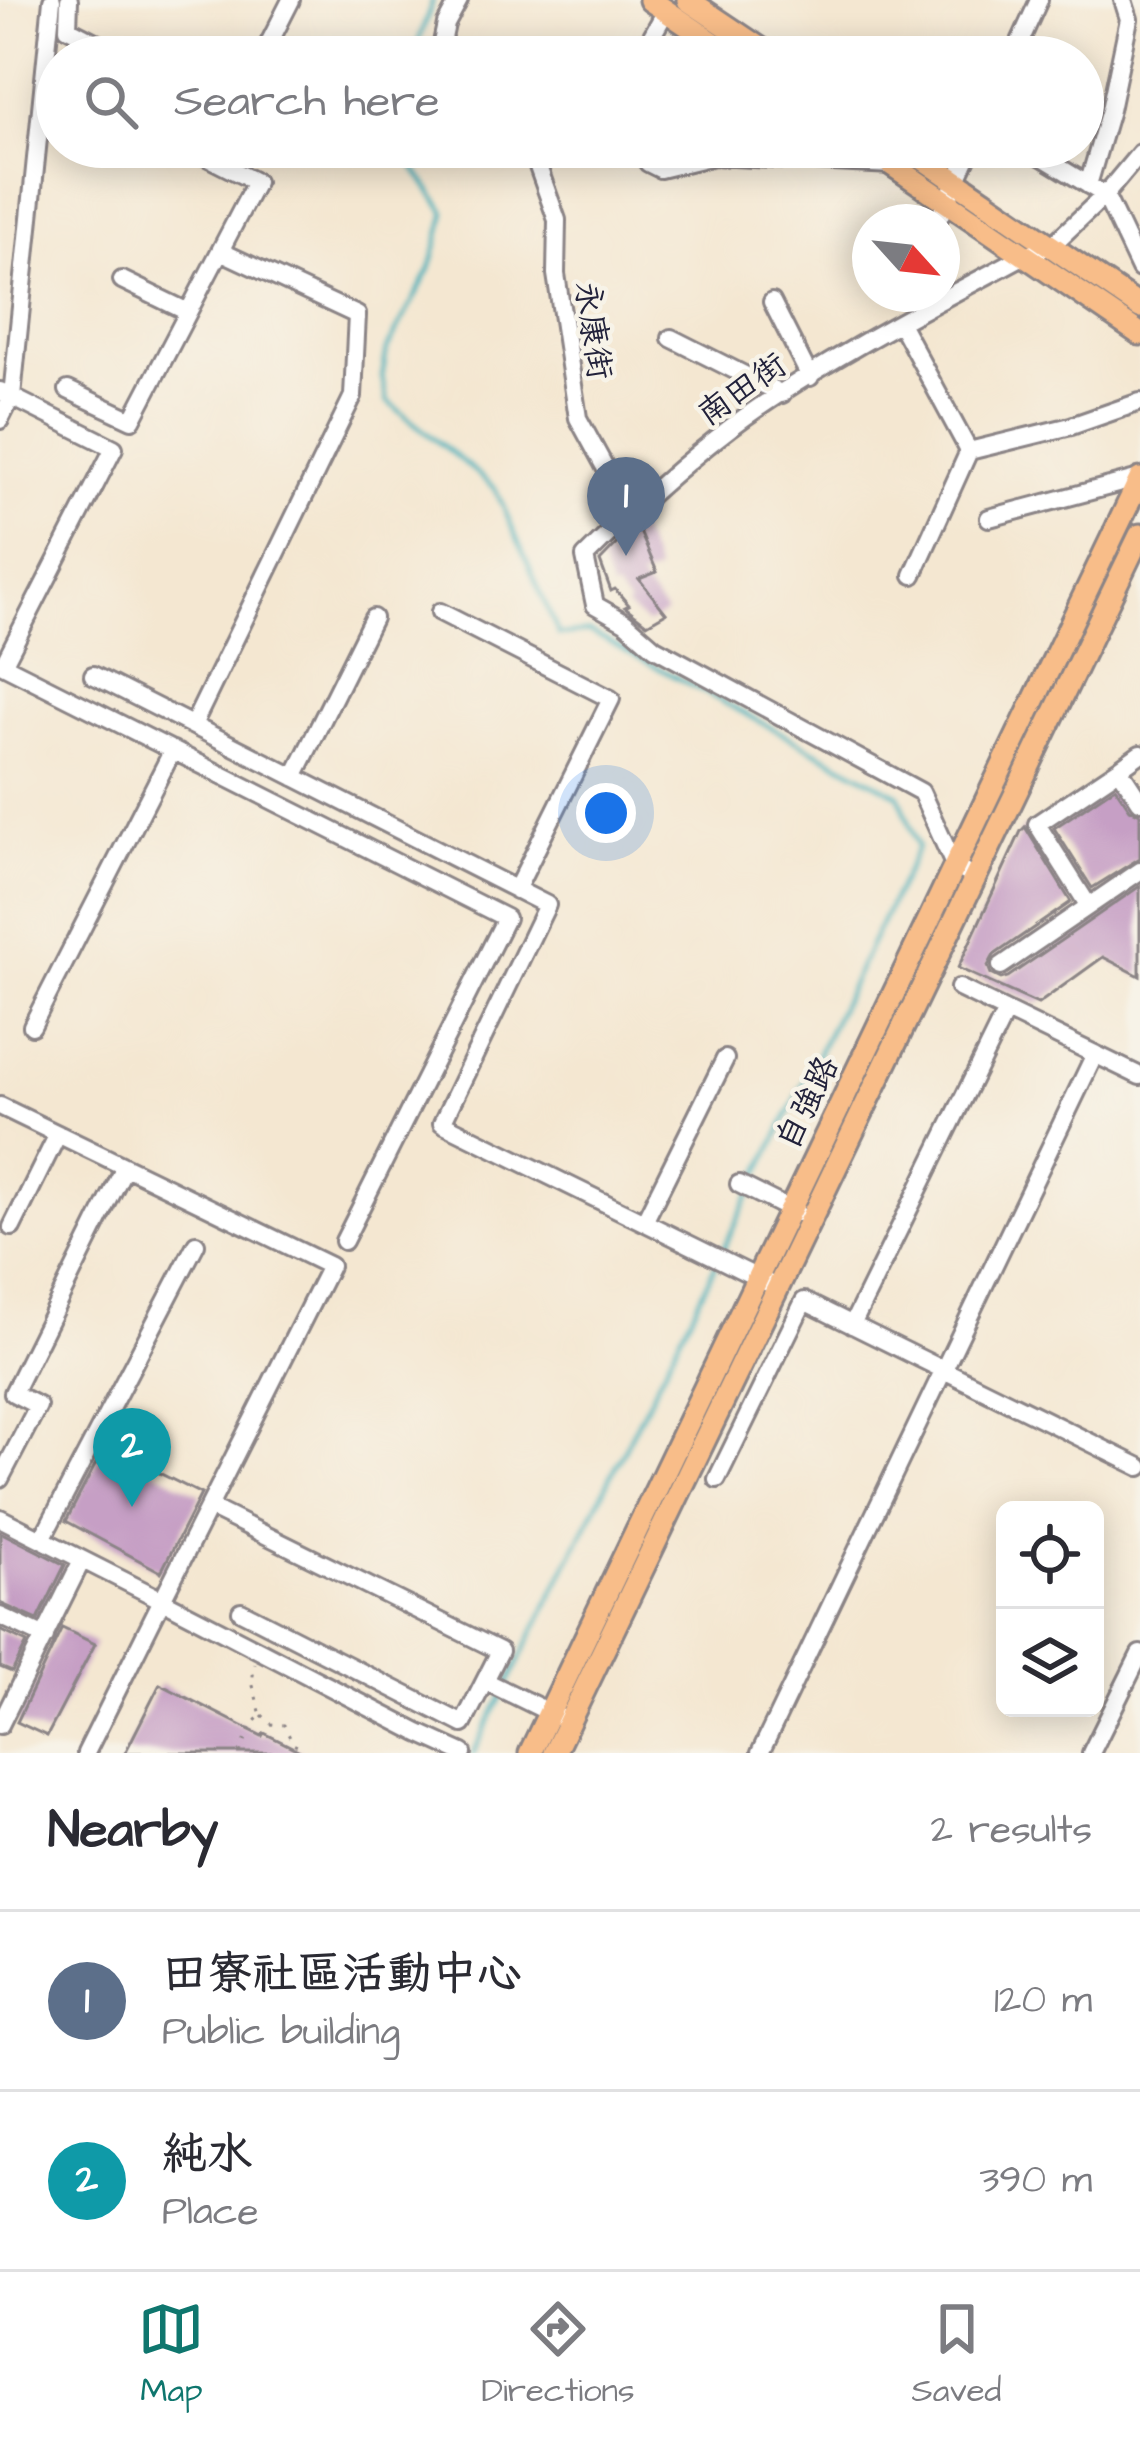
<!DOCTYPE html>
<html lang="en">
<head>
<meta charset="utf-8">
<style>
	:root { --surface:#fff; --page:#f7f7f7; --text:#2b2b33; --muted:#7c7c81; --line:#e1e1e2; --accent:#0f766e }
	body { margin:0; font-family:"Architects Daughter","LXGW WenKai TC",sans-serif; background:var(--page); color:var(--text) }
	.controls { position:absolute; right:36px; bottom:36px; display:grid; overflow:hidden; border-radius:18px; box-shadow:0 6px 30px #0003 }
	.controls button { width:108px; height:108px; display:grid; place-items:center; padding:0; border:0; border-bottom:3px solid var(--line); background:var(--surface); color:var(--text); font:60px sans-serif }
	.compass { position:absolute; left:852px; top:204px; width:108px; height:108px; border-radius:50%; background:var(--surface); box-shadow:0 6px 30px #0003; rotate:117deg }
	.you { position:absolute; left:606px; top:813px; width:42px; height:42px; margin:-30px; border:9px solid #fff; border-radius:50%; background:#1a73e8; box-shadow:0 0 0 18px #1a73e833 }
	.badge { display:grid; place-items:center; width:78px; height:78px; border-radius:50%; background:var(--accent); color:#fff; font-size:39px; font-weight:700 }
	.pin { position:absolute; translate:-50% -99px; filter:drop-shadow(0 3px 6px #0008) }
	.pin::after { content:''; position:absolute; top:63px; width:42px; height:36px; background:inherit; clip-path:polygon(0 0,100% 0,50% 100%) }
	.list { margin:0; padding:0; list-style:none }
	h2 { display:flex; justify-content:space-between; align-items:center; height:156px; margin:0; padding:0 48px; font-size:51px }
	h2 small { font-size:39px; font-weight:400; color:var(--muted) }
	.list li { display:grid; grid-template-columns:78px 1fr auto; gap:36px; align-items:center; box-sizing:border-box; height:180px; padding:0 48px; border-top:3px solid var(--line) }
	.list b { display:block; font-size:45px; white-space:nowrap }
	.list p { margin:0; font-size:39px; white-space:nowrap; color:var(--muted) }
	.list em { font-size:39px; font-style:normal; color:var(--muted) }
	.icon { flex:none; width:66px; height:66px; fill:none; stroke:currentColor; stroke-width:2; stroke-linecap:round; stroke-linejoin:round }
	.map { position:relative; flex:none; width:1140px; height:1753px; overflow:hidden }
	.search { position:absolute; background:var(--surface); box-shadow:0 6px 30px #0003; left:36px; right:36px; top:36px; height:132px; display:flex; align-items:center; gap:30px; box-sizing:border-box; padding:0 42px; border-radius:66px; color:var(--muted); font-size:45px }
	.sheet { height:516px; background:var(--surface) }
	nav { display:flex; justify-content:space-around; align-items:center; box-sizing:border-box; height:168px; border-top:3px solid var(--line); background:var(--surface); font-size:33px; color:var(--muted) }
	nav a { display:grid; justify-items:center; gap:6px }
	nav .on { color:var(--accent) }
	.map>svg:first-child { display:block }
</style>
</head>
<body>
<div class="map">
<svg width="1140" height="1753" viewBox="0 0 1140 1753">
	<rect width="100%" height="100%" fill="#f7f3e8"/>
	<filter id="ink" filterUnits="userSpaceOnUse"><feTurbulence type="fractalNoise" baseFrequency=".00833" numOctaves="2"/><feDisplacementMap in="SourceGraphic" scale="24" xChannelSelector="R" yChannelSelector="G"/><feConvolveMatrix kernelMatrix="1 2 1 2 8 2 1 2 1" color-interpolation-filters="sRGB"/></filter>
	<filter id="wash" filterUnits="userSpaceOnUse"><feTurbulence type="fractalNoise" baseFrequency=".004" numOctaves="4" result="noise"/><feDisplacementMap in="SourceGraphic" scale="48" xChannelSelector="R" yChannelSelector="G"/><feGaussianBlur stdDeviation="2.7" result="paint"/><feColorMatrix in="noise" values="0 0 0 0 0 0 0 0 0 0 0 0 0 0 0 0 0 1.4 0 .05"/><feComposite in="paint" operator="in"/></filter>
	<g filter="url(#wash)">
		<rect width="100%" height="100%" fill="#f4e7d1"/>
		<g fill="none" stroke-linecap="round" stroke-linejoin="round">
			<path stroke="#40b0bb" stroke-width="4.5" d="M413 57 433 0
				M400 147 446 213 430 269 387 349 382 377 387 401 495 488 559 635 590 632 899 795 918 847 755 1183
				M721 1253 750 1194
				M508 1684 716 1264
				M473 1753 503 1694"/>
		</g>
		<g id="blocks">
			<path fill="#c69fc5" d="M638 527 657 572 639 579 666 613 647 624 625 607 629 605 615 589 611 591 600 561 630 530Z
				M1115 787 1130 809 1140 814V858L1092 888 1054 828Z
				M1025 827 1071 902 994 955 988 966 991 974 1001 979 1008 977 1140 886V976L1103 957 1038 1004 958 968 1021 831Z
				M105 1446 201 1494 161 1572 66 1521Z
				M0 1532 65 1565 38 1620 0 1603Z
				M62 1628 95 1644 47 1736 17 1722Z
				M0 1630 27 1643 12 1672 0 1667Z
				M160 1684 262 1736 264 1733 304 1753H125Z"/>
		</g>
	</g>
	<g filter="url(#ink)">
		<use href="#blocks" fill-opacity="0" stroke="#8b8486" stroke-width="3"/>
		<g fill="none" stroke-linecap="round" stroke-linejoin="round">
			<defs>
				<path id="minor" d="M69 0 68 28 124 57
					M262 57 291 0
					M439 57 446 24 459 0
					M640 57 666 11
					M1013 57 1039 0
					M187 147 256 182 220 251 357 315 353 396 193 725
					M531 147 557 220 556 274 578 418 630 513
					M638 147 648 163 660 169 714 156 893 165
					M1026 147 1105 195 1140 269
					M1088 185 1110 110 1129 19 1123 0
					M937 222 972 147
					M122 280 188 312
					M772 302 810 377
					M900 323 969 451
					M671 338 782 394
					M68 390 132 420 220 251
					M0 391 114 448 3 665 506 918 344 1241
					M0 420 12 396 52 0
					M969 451 1071 426 1140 402
					M989 518 1140 478
					M913 575 969 451
					M440 612 611 699 516 890
					M93 675 547 905 442 1123 768 1283
					M1119 769 1140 754
					M294 777 373 618
					M974 876 955 867 921 792 655 648 625 622 595 605 585 557C635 507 687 459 745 417 833 355 931 306 1025 255L1051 246 1105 195 1140 153
					M1088 905 1037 824 1119 769 1140 801
					M1001 966 1140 871
					M959 988 1140 1076
					M32 1026 173 750
					M0 1106 330 1266 162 1600 419 1733 463 1753
					M739 1184 797 1213
					M644 1222 725 1059
					M12 1227 58 1134
					M852 1325 1006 1011
					M0 1479 38 1406 13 1393 125 1167
					M717 1479 804 1301 1140 1467
					M209 1507 500 1651 463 1724 241 1611
					M0 1518 162 1600 86 1753
					M42 1539 196 1244
					M0 1616 45 1637
					M485 1681 559 1717
					M0 1725 82 1560
					M760 1753 1095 1054
					M1091 1753 1140 1654"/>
				<path id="major" d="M650 0 734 57
					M688 0 773 57
					M866 147 1140 334
					M906 147 1140 307
					M530 1753 1140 479
					M554 1753 1140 535"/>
			</defs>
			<use href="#minor" stroke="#8b8486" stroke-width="22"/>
			<use href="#major" stroke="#8b8486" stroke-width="27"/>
			<path stroke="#8b8486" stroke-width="3" stroke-dasharray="3 9" stroke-linecap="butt" d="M262 1715 271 1724 284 1725 293 1744 304 1749
				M240 1753 252 1724 261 1715 252 1682 255 1663"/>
			<use href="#minor" stroke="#fff" stroke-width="16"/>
			<use href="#major" stroke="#f8bd89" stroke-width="21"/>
		</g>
	</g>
	<g text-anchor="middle" stroke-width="9" stroke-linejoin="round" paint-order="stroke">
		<g font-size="33" fill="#22223b" stroke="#f7f3e8">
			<text transform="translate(595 330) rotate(82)" y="12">永康街</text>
			<text transform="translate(741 388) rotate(-35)" y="12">南田街</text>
			<text transform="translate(806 1102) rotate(-64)" y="12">自強路</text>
		</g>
	</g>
</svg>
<div class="controls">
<button><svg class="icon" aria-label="locate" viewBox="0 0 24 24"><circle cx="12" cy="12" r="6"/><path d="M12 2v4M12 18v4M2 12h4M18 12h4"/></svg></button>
<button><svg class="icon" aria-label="layers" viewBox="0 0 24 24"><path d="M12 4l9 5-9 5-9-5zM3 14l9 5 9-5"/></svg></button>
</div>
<svg class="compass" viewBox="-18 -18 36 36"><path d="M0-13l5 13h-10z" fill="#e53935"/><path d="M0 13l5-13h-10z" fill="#7c7c81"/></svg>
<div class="you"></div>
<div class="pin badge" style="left:626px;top:556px;background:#5c6f8a">1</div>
<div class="pin badge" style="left:132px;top:1507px;background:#0f9aa8">2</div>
<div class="search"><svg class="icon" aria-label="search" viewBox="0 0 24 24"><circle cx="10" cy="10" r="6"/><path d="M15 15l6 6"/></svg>Search here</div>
</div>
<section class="sheet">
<h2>Nearby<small>2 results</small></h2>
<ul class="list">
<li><span class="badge" style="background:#5c6f8a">1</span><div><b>田寮社區活動中心</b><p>Public building</p></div><em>120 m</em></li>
<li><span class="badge" style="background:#0f9aa8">2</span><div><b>純水</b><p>Place</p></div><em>390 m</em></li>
</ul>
</section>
<nav>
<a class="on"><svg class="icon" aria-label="map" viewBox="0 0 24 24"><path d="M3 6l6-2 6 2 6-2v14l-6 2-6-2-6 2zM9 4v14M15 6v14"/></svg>Map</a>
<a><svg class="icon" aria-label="directions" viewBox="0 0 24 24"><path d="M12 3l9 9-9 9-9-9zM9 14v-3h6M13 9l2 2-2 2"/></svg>Directions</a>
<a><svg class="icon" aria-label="saved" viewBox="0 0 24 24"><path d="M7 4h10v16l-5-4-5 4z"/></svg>Saved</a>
</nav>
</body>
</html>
